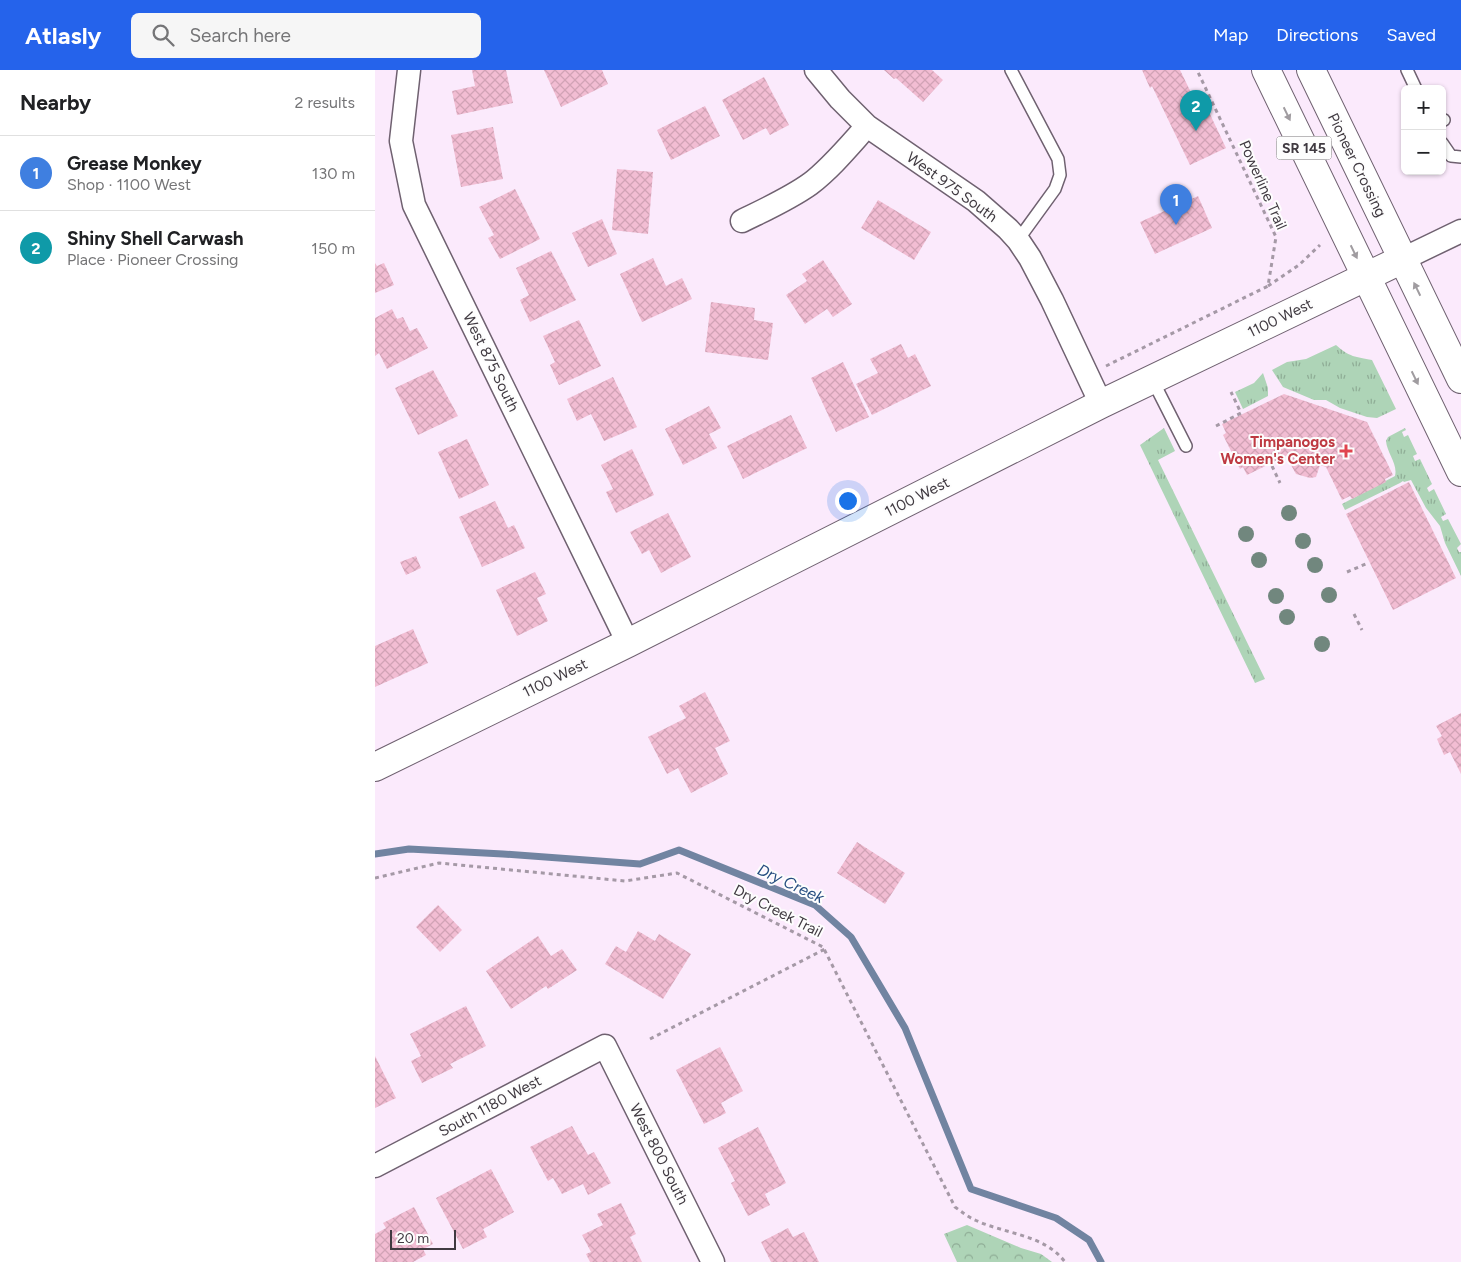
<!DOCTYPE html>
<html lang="en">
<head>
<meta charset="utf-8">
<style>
	:root { --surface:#fff; --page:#f6f6f6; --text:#202124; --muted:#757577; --line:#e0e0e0; --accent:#2563eb }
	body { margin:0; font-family:Figtree,sans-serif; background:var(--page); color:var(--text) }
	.controls { position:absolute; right:15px; top:15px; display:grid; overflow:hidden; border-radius:8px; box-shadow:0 1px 4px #0004 }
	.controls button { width:45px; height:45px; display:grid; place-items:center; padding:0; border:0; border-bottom:1px solid var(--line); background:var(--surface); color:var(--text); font:25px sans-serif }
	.scale { position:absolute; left:15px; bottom:12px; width:66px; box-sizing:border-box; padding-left:5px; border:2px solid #403a41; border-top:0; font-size:14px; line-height:18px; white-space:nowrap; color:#403a41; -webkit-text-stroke:4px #fdfdfd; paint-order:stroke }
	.you { position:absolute; left:472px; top:430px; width:18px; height:18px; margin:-12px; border:4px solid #fff; border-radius:50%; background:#1a73e8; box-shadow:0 0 0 8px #1a73e833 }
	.badge { display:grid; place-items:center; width:32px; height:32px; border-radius:50%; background:var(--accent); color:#fff; font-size:16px; font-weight:700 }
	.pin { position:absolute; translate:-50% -41px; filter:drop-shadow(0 1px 2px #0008) }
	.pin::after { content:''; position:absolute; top:26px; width:18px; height:15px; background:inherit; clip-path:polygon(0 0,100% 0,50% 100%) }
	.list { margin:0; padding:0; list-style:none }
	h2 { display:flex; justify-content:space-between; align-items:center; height:65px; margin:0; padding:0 20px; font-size:21px }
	h2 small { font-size:16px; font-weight:400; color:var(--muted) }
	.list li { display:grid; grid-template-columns:32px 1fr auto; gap:15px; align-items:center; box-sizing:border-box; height:75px; padding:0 20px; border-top:1px solid var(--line) }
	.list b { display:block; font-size:19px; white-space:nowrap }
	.list p { margin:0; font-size:16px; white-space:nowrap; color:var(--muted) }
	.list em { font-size:16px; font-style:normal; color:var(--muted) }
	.icon { flex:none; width:28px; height:28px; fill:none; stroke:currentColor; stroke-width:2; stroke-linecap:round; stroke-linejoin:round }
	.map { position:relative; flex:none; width:1086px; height:1192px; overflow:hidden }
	header { display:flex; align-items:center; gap:30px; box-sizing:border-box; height:70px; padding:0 25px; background:var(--accent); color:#fff }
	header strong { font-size:24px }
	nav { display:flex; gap:28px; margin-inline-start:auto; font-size:18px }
	.search { width:350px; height:45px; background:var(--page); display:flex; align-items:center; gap:12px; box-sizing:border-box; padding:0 18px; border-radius:8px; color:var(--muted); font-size:19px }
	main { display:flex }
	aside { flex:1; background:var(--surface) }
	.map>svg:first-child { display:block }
</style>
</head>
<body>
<header>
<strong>Atlasly</strong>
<div class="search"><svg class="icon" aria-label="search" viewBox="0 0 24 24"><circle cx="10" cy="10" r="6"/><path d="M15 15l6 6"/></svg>Search here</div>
<nav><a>Map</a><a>Directions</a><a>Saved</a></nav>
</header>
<main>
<aside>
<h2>Nearby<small>2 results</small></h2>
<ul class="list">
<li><span class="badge" style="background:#3f7fe0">1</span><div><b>Grease Monkey</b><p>Shop · 1100 West</p></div><em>130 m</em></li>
<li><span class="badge" style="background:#0f9aa8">2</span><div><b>Shiny Shell Carwash</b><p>Place · Pioneer Crossing</p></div><em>150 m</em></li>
</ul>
</aside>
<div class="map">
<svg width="1086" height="1192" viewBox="0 0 1086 1192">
	<defs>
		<pattern id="grass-tufts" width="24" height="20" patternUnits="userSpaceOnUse" patternTransform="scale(1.25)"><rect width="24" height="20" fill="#aed4b7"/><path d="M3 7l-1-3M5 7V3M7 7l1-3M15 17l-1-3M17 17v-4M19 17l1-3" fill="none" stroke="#8fad96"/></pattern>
		<pattern id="park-crowns" width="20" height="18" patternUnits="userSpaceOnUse" patternTransform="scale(1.25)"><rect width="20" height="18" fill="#aed4b7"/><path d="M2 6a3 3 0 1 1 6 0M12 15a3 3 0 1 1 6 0" fill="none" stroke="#8fad96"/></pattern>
		<pattern id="building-cross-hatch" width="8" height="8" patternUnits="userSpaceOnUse" patternTransform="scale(1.25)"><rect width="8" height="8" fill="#f2bdd3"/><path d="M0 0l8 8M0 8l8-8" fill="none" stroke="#d1a3b6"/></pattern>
	</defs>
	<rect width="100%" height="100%" fill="#fbeafc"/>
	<path fill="url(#grass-tufts)" d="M961 275C974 287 981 287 997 290L1021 339 1002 348 992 347 965 338 951 330H939L908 317 897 300 912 292 931 289Z
		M888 303 893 318V326L868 339 860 322 879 313Z
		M789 358 800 381 783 390 890 609 880 613 765 375Z
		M1030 358 1031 360 1027 362 1029 367 1033 365 1042 384 1038 386 1040 391 1045 389 1057 414 1052 418 1054 422 1059 419 1071 444 1066 447 1068 451 1073 449 1086 474 1082 478 1084 482H1086V506L1070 473 1065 456 1051 438 1036 410 1029 412 1028 411 1025 413 970 440 967 434 1020 406C1023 394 1012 383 1011 371L1013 367Z"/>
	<path fill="url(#park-crowns)" d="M592 1155 646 1178 666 1184 677 1192H582L569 1164Z"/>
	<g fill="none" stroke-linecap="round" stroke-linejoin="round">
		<path stroke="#7184a1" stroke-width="7" d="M0 784 34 779 128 784 265 794 304 780 440 835 476 867 530 958 596 1119 681 1148 714 1170 726 1192"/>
	</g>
	<path fill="url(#building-cross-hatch)" d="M97 0H131L138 33 82 45 77 21 100 16Z
		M169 0H227L233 14 186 37Z
		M509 0H557L568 10 548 32 521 8 519 9Z
		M767 0H805L826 43 833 40 851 78 815 95 777 16 775 18Z
		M389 7 414 55 395 65 391 58 368 70 347 30Z
		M330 36 345 66 296 90 282 60Z
		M118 57 128 109 86 117 76 65Z
		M242 99 278 102 273 164 237 160Z
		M140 119 165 169 125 189 113 168 119 165 104 137Z
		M823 126 837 158 780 184 765 152Z
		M503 130 556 162 539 190 486 158Z
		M227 149 242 184 213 197 197 163Z
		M176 181 201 230 155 252 145 230 154 225 141 198Z
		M278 188 291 216 307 208 317 229 267 252 245 204Z
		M448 190 477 234 458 247 452 239 430 254 411 225 432 211 427 204Z
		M0 193 2 196 9 193 19 215 0 223Z
		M336 232 380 238 379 250 398 253 393 290 330 282Z
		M17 239 22 249 28 247 35 261 42 258 53 278 12 299 4 283 0 286V248Z
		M204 250 226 296 184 315 175 295 180 292 168 266Z
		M526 274 533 288 540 284 556 316 497 345 481 314 503 303 495 289Z
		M468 292 494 347 461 362 436 308Z
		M58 300 83 346 43 365 20 318Z
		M238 307 262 357 229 371 216 344 202 351 192 329Z
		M909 324 992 352 1018 405 1010 409 1011 412 977 429 975 426 967 430 951 397 945 395 941 407 935 408 921 404 916 395 918 386 913 385 872 405 868 397 865 399 848 365 851 363 847 354Z
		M334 336 346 358 334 364 342 378 308 395 290 359Z
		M416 345 432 378 368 409 352 376Z
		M92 369 114 415 84 429 63 382Z
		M257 379 279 425 241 443 231 422 238 419 226 395Z
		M1034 412 1081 508 1018 540 971 444Z
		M120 431 133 458 139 455 150 478 107 497 84 447Z
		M293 443 316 487 286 503 274 480 267 484 255 462Z
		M41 486 46 498 31 505 25 492Z
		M160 502 171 524 162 528 173 551 142 566 121 520Z
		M38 559 53 593 0 617V576Z
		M330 622 355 671 340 678 353 704 316 723 303 698 292 704 273 667 311 648 304 636Z
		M1086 643V704L1075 682 1069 685 1062 669 1067 666 1061 656Z
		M482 772 530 803 510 834 462 803Z
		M63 835 87 860 65 882 41 857Z
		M263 861 280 871 284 864 316 884 288 929 230 894 241 876 251 882Z
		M163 866 176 886 187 879 202 900 173 919 171 916 136 939 111 901Z
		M91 936 111 976 75 994 78 998 47 1013 36 991 46 986 35 964Z
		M345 977 368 1021 346 1033 351 1043 329 1054 301 1000Z
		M0 986 21 1028 0 1038Z
		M197 1056 213 1085 219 1082 236 1113 213 1125 208 1114 187 1124 178 1108 173 1111 155 1077Z
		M383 1057 411 1113 390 1124 395 1135 373 1146 356 1113 360 1111 343 1078Z
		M116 1099 139 1142 108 1159 112 1167 88 1179 61 1128Z
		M246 1133 261 1164 255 1167 267 1192H215L211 1184 216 1182 207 1165 228 1155 222 1144Z
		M39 1137 58 1174 48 1179 51 1185 38 1192H0V1164L11 1158 8 1153Z
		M413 1158 418 1167 429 1162 444 1192H396L386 1172Z"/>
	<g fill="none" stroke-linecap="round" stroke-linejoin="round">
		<defs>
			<path id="service" d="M636 0 683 89 685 105 680 119 643 170
				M1032 0 1041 19
				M1067 51 1069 50
				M1067 73 1076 86 1086 87
				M777 309 811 376"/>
			<path id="minor" d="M34 0 26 71 39 135 253 573
				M441 0 465 29 492 56 601 131 633 159 643 170 655 188 677 230 726 334
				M367 151C389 140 414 129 435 114 456 98 474 76 492 56
				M1028 189 1086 161
				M0 1096 230 976 338 1192"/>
			<path id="tertiary" d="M0 697 253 573 726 334 1028 189"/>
			<path id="trunk" d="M891 0 1086 402
				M936 0 1086 309"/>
		</defs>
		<use href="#service" stroke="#6f6170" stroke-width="14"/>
		<use href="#minor" stroke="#6f6170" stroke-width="25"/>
		<use href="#tertiary" stroke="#6f6170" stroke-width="30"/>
		<use href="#trunk" stroke="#6f6170" stroke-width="30"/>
		<path stroke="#a599a6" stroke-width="3" stroke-dasharray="4 4" stroke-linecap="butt" d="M893 216 924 195 945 175
			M731 296 893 216 901 167 822 0
			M841 356 866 343 856 322
			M897 396 905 413
			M972 502 993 493
			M979 544 987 560
			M0 808 64 793 250 811 302 803 448 877 580 1137C587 1142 593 1147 600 1150 629 1164 669 1164 690 1192
			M275 969 450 879"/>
		<use href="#service" stroke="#fff" stroke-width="11"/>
		<use href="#minor" stroke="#fff" stroke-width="22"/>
		<use href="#tertiary" stroke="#fff" stroke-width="28"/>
		<use href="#trunk" stroke="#fff" stroke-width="28"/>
	</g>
	<g fill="#71877e">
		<circle cx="914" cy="443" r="8"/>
		<circle cx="871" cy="464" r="8"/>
		<circle cx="928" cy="471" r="8"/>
		<circle cx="884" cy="490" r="8"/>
		<circle cx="940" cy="495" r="8"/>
		<circle cx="954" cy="525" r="8"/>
		<circle cx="901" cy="526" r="8"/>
		<circle cx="912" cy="547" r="8"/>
		<circle cx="947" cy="574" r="8"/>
	</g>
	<defs><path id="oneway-solid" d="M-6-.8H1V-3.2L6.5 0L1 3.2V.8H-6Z" transform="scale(1.25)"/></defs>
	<g fill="#a09ca0">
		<use href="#oneway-solid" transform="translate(912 44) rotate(64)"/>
		<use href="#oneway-solid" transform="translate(979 182) rotate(64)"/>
		<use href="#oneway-solid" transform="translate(1042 219) rotate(-116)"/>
		<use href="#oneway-solid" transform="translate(1040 308) rotate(64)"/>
	</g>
	<path fill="#e0444e" stroke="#fdfdfd" stroke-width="2" d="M968.5 373.5h5v5h5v5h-5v5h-5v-5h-5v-5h5z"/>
	<g text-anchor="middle" stroke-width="4" stroke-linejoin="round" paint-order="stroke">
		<rect fill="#fdfdfd" stroke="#797479" stroke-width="1" x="901.5" y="66.5" width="55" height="23" rx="4"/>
		<g font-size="14" font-weight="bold" fill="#403a41">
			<text x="929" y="83">SR 145</text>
		</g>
		<g font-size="15" fill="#403a41" stroke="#fdfdfd">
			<text transform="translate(982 95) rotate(64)" y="5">Pioneer Crossing</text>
			<text transform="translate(888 115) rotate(66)" y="5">Powerline Trail</text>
			<text transform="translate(577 117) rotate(36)" y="5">West 975 South</text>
			<text transform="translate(905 248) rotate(-26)" y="5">1100 West</text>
			<text transform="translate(116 292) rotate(64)" y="5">West 875 South</text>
			<text transform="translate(542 427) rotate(-27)" y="5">1100 West</text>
			<text transform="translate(180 608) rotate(-26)" y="5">1100 West</text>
			<text transform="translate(403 841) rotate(27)" y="5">Dry Creek Trail</text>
			<text transform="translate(115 1036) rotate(-28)" y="5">South 1180 West</text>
			<text transform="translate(284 1084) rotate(63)" y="5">West 800 South</text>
		</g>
		<g font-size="15" font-weight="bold" fill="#be3a42" stroke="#fdfdfd" text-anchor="end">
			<text x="960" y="377">Timpanogos<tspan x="960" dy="17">Women's Center</tspan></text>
		</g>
		<g font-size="16" font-style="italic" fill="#264d80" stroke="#fdfdfd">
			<text transform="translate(416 813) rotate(25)" y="6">Dry Creek</text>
		</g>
	</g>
</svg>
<div class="controls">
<button>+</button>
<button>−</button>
</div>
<div class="scale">20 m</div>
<div class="you"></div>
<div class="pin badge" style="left:801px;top:155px;background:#3f7fe0">1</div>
<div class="pin badge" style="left:821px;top:61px;background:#0f9aa8">2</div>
</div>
</main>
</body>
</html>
